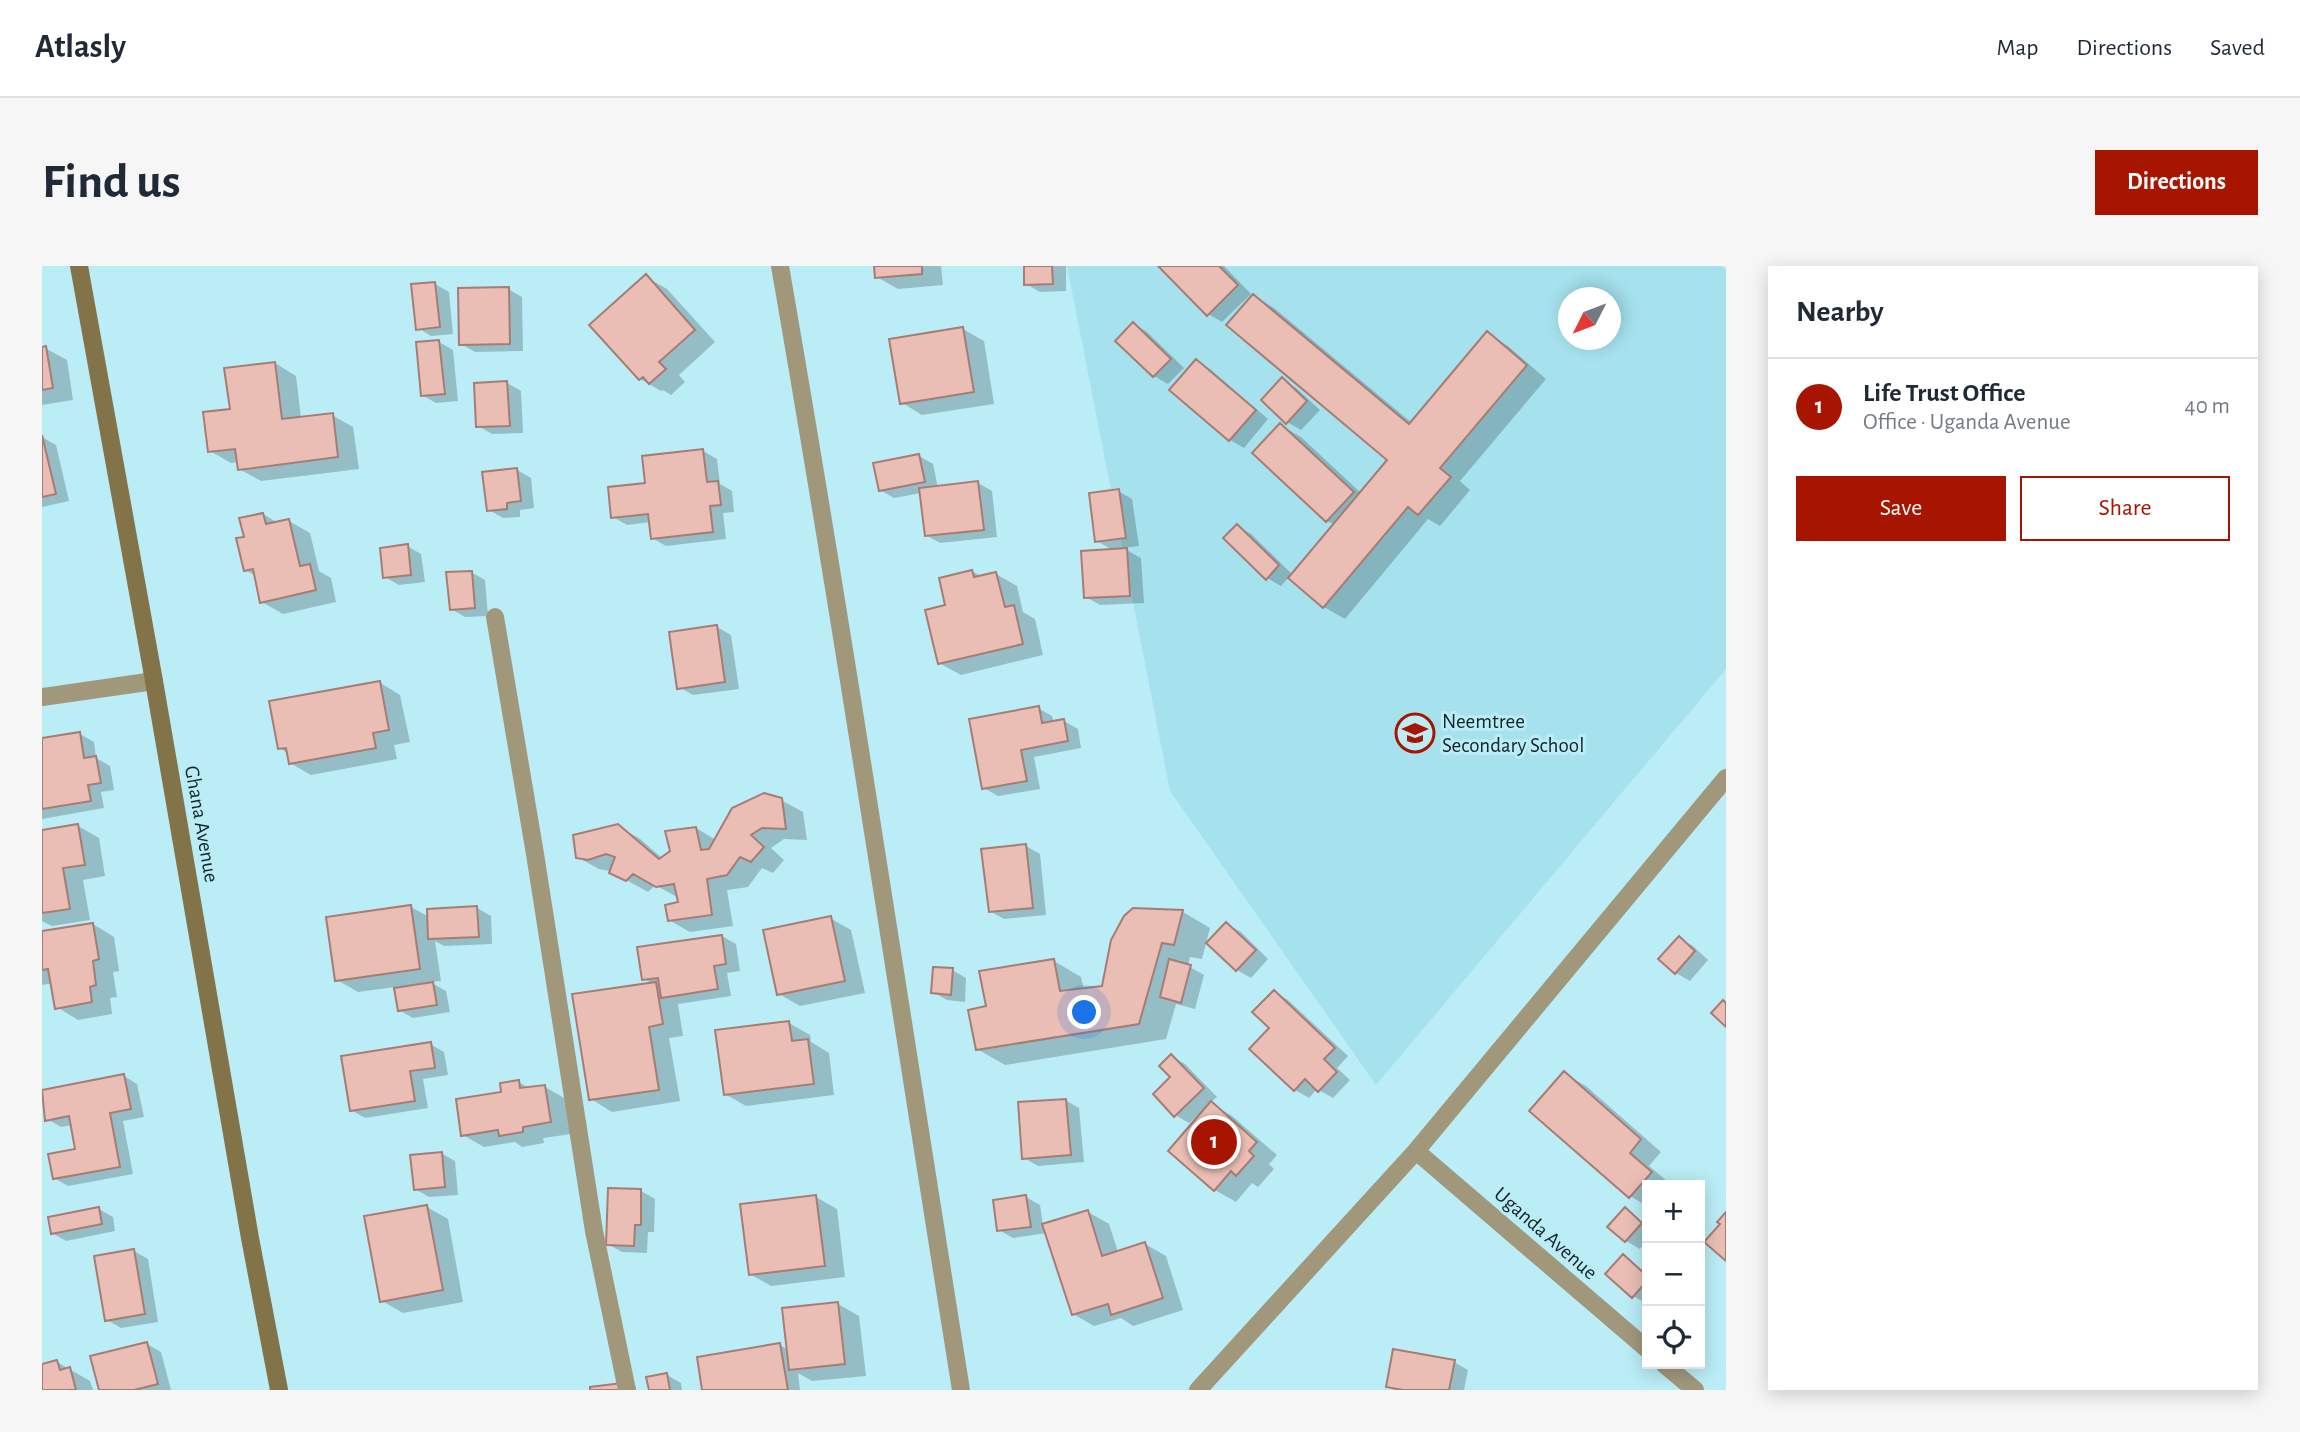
<!DOCTYPE html>
<html lang="en">
<head>
<meta charset="utf-8">
<style>
	:root { --surface:#fff; --page:#f6f6f7; --text:#1f2937; --muted:#747a83; --line:#e0e1e3; --accent:#a71501 }
	body { margin:0; font-family:"Alegreya Sans",sans-serif; background:var(--page); color:var(--text) }
	.controls { position:absolute; right:21px; bottom:21px; display:grid; overflow:hidden; border-radius:0px; box-shadow:0 4px 18px #0003 }
	.controls button { width:63px; height:63px; display:grid; place-items:center; padding:0; border:0; border-bottom:2px solid var(--line); background:var(--surface); color:var(--text); font:35px sans-serif }
	.compass { position:absolute; left:1516px; top:21px; width:63px; height:63px; border-radius:50%; background:var(--surface); box-shadow:0 4px 18px #0003; rotate:228deg }
	.you { position:absolute; left:1043px; top:747px; width:24px; height:24px; margin:-18px; border:5px solid #fff; border-radius:50%; background:#1a73e8; box-shadow:0 0 0 10px #1a73e833 }
	.badge { display:grid; place-items:center; width:46px; height:46px; border-radius:50%; background:var(--accent); color:#fff; font-size:23px; font-weight:700 }
	.pin { position:absolute; translate:-50% -50%; border:4px solid #fff; box-shadow:0 2px 7px #0006 }
	.list { margin:0; padding:0; list-style:none }
	h2 { display:flex; justify-content:space-between; align-items:center; height:91px; margin:0; padding:0 28px; font-size:30px }
	h2 small { font-size:23px; font-weight:400; color:var(--muted) }
	.list li { display:grid; grid-template-columns:46px 1fr auto; gap:21px; align-items:center; box-sizing:border-box; height:98px; padding:0 28px; border-top:2px solid var(--line) }
	.list b { display:block; font-size:26px; white-space:nowrap }
	.list p { margin:0; font-size:23px; white-space:nowrap; color:var(--muted) }
	.list em { font-size:23px; font-style:normal; color:var(--muted) }
	.actions { display:flex; gap:14px; padding:21px 28px }
	.actions a { flex:1; padding:16px 0; border:2px solid var(--accent); border-radius:0px; text-align:center; font-size:24px; color:var(--accent) }
	.actions .main { background:var(--accent); color:#fff }
	.icon { flex:none; width:38px; height:38px; fill:none; stroke:currentColor; stroke-width:2; stroke-linecap:round; stroke-linejoin:round }
	.map { position:relative; flex:none; width:1684px; height:1124px; overflow:hidden; border-radius:0px }
	header { display:flex; align-items:center; gap:42px; box-sizing:border-box; height:98px; padding:0 35px; background:var(--surface); border-bottom:2px solid var(--line) }
	header strong { font-size:33px }
	nav { display:flex; gap:38px; margin-inline-start:auto; font-size:24px }
	.intro { display:flex; align-items:center; justify-content:space-between; box-sizing:border-box; height:168px; padding:0 42px }
	h1 { margin:0; font-size:49px }
	.button { padding:18px 32px; border-radius:0px; background:var(--accent); color:#fff; font-size:24px; font-weight:700 }
	main { display:flex; gap:42px; padding:0 42px }
	aside { flex:1; background:var(--surface); border-radius:0px; box-shadow:0 4px 18px #0003 }
	.map>svg:first-child { display:block }
</style>
</head>
<body>
<header>
<strong>Atlasly</strong>
<nav><a>Map</a><a>Directions</a><a>Saved</a></nav>
</header>
<div class="intro"><h1>Find us</h1><a class="button">Directions</a></div>
<main>
<div class="map">
<svg width="1684" height="1124" viewBox="0 0 1684 1124">
	<rect width="100%" height="100%" fill="#bbedf7"/>
	<path fill="#a6e2ee" fill-rule="evenodd" d="M1025 0H1679L1684 4V403L1334 819 1128 525ZM1526 32H1568V74H1526Z"/>
	<path fill="#0003" d="M834 0H899L901 19 856 23 835 11Z
		M984 0H1024V25L998 26 984 18Z
		M1119 0H1182L1209 28 1180 56 1166 48Z
		M604 11 625 23 673 76 637 109 643 116 629 129 621 124 619 125 598 113Z
		M393 18 407 26 411 68 389 70 376 62Z
		M466 23 480 31 481 85 433 86 419 78Z
		M1212 30 1232 42 1370 157 1445 68 1466 80 1504 113 1418 215 1428 224 1398 260 1386 253 1303 353 1282 341 1247 311 1239 320 1225 312 1195 260 1209 268 1251 309 1293 259 1285 255 1212 186 1238 159 1259 171 1319 227 1347 194Z
		M1092 58 1105 66 1142 102 1126 118 1112 110 1076 75Z
		M921 63 942 75 952 138 880 149 859 136Z
		M397 76 411 84 416 135 394 137 380 129Z
		M3 82 25 94 31 134 0 139V83Z
		M1154 95 1168 103 1226 153 1202 182 1188 174 1130 124Z
		M233 97 254 110 259 152 290 149 311 161 317 203 219 215 197 203V196L189 197 168 185 190 144Z
		M1240 114 1254 122 1278 144 1259 164 1245 156Z
		M465 117 479 125 481 167 450 168 436 160Z
		M0 171 14 179 27 235 0 241Z
		M661 185 675 193 678 218 690 225 692 246 681 247 684 273 624 280 610 272 609 256 585 259 571 251 605 218Z
		M877 190 891 198 896 222 936 217 950 225 955 271 898 277 884 269 879 227 852 232 838 224Z
		M475 204 489 212 492 242 478 244V251L461 252 447 244Z
		M1076 225 1090 233 1097 280 1081 282 1099 292 1102 337 1058 339 1044 331 1072 285 1055 275Z
		M221 248 236 257 247 255 268 267 277 305 289 312 294 336 241 348 220 336 214 310 203 304 204 272Z
		M365 280 379 288 383 316 357 319 343 311Z
		M930 305 940 311 954 308 975 320 981 346 993 353 1001 389 919 409 897 397 905 341Z
		M429 306 443 314 446 350 423 351 409 343Z
		M675 361 689 369 697 423 651 429 637 421Z
		M337 416 358 429 368 476 352 479 355 493 269 509 248 497 245 487 238 482Z
		M996 442 1010 450 1012 457 1022 455 1036 463 1039 482 992 491 998 523 956 530 942 522Z
		M38 468 52 476 54 492 68 500 72 524 59 526 62 542 0 553V474Z
		M739 534 761 546 765 574 742 573 729 582 742 594 731 607 720 602 706 621 685 624 691 660 648 666 627 654 638 637 637 632 613 619 606 626 568 605 557 603 535 591 575 560 597 572 620 592 654 562 674 574Z
		M36 560 57 572 63 610 41 614 48 654 10 660 0 655V565Z
		M984 580 998 588 1004 649 962 653 948 645Z
		M369 641 387 651 435 642 449 650 450 678 402 680 393 675 399 715 388 716 404 725 408 746 371 752 357 744 353 721 316 726 295 714Z
		M1092 644 1141 646 1168 662 1160 693 1148 691 1146 700 1162 709 1153 743 1134 738 1124 773 963 799 935 783 946 741 1012 695 1039 711 1042 724 1062 722Z
		M788 652 809 664 823 727 758 740 737 728Z
		M51 658 72 671 77 705 71 706 75 731 68 732 70 748 36 754 15 741 11 717 0 719V667Z
		M1185 658 1199 666 1226 693 1209 712 1195 704Z
		M680 670 694 678 698 705 685 707 689 730 636 738 641 770 627 772 638 835 570 846 549 833 611 718 602 713Z
		M1637 672 1651 680 1666 694 1648 715 1634 707Z
		M910 704 924 712 923 736 905 734 891 726Z
		M1232 726 1246 734 1306 790 1295 802 1308 814 1291 832 1275 823 1267 832 1253 824 1229 762Z
		M747 757 768 769 769 776 787 787 792 829 704 840 683 828Z
		M388 778 402 786 406 809 381 813 386 842 323 852 309 844Z
		M1129 790 1143 798 1175 831 1168 837 1190 850 1235 889 1227 898 1232 903 1216 921 1210 917 1194 936 1173 924 1158 851 1156 849 1147 857 1133 849Z
		M1523 808 1544 820 1619 886 1607 900 1630 919H1605V940L1588 930Z
		M82 810 95 818 102 851 81 855 91 908 26 920 12 912 36 885 31 859 19 861 5 853 0 826Z
		M477 816 488 823 503 821 524 833 529 868 501 872 502 877 480 881 473 876 442 881 421 869 461 827Z
		M1023 834 1037 842 1042 896 996 900 982 892Z
		M399 887 413 895 416 929 387 931 373 923Z
		M599 925 613 933 612 966H606L605 987 580 986 566 978Z
		M774 931 795 943 803 1011 729 1020 708 1008Z
		M984 931 998 939 1001 960 1046 946 1067 958 1076 986 1103 978 1124 990 1141 1044 1091 1060 1079 1052 1052 1060 1031 1048 1005 967 971 972 957 964Z
		M385 941 406 953 421 1036 361 1047 340 1035Z
		M57 943 71 951 73 965 24 975 10 967Z
		M1583 944 1605 959V974L1598 983 1584 975Z
		M92 985 106 993 116 1056 79 1062 65 1054Z
		M1581 990 1605 1007V1038L1591 1030Z
		M796 1038 817 1050 824 1110 770 1115 756 1107 758 1124H662L738 1079 746 1084Z
		M105 1078 119 1086 129 1124H59Z
		M15 1096 48 1115 51 1124H0V1100Z
		M1412 1096 1426 1104 1422 1124H1371L1358 1122V1124H1352L1346 1120Z
		M625 1109 639 1117 640 1124H608Z"/>
	<path fill="#ebbeb5" stroke="#a67c74" stroke-width="2" d="M832 0H880V8L833 12Z
		M982 0H1010L1011 18 982 19Z
		M1116 0H1177L1196 19 1165 50Z
		M604 8 653 64 617 96 624 103 607 118 601 111 597 114 547 59Z
		M393 16 398 61 374 64 369 18Z
		M467 21 468 78 417 79 416 22Z
		M1211 28 1367 158 1445 65 1485 99 1398 202 1409 211 1376 249 1366 241 1281 342 1246 312 1345 194 1184 59Z
		M1091 56 1129 93 1111 111 1073 75Z
		M921 61 932 126 858 138 847 73Z
		M397 74 403 128 379 130 374 76Z
		M4 80 11 122 0 124V81Z
		M1154 93 1214 144 1187 175 1127 124Z
		M233 96 240 153 291 147 296 191 196 204 193 183 166 186 161 146 188 143 182 102Z
		M1240 111 1265 135 1244 158 1219 134Z
		M465 115 468 160 434 161 432 117Z
		M1238 157 1312 226 1284 256 1210 187Z
		M0 169 14 228 0 231Z
		M661 183 665 216 676 215 679 239 668 240 671 266 609 273 606 248 569 252 566 221 603 217 600 190Z
		M877 188 883 216 837 225 831 197Z
		M475 202 479 235 465 237V243L445 245 440 206Z
		M936 215 942 264 883 270 877 222Z
		M1077 223 1084 272 1053 276 1047 227Z
		M221 247 224 258 247 253 258 300 268 298 274 324 218 337 211 303 202 305 194 272 202 271 197 252Z
		M1195 258 1237 299 1224 314 1181 272Z
		M366 278 369 309 341 312 338 282Z
		M1085 282 1088 330 1042 332 1039 285Z
		M930 304 932 311 954 306 963 341 972 339 981 378 896 398 883 344 903 339 897 312Z
		M430 305 433 342 408 344 404 306Z
		M675 359 683 416 635 423 627 366Z
		M338 415 347 464 331 467 334 482 247 498 244 482 236 483 227 435Z
		M997 440 1000 457 1022 453 1026 475 979 484 985 515 940 523 927 453Z
		M38 466 42 492 54 490 59 517 46 519 49 535 0 543V472Z
		M722 527 740 532 744 563 720 562 709 569 722 581 709 596 698 591 685 609 665 613 670 649 626 655 623 639 636 636 632 618 614 621 591 608 584 615 567 607 573 591 564 588 546 594 534 592 531 569 576 558 617 593 628 585 623 565 654 561 659 584 667 583 690 542Z
		M36 558 43 599 21 602 28 643 0 647V564Z
		M984 578 991 642 947 646 939 583Z
		M369 639 378 703 293 715 284 651Z
		M435 640 437 671 386 673 385 643Z
		M1091 642 1141 644 1132 679 1120 677 1097 758 934 784 926 744 944 740 937 705 1012 693 1018 725 1060 720 1069 674 1082 650Z
		M789 650 803 715 735 729 721 664Z
		M1184 656 1214 684 1194 705 1164 677Z
		M51 657 57 693 51 695 54 719 48 721 50 736 13 743 6 703 0 704V665Z
		M680 669 684 698 672 700 676 723 619 732 616 712 600 714 595 681Z
		M1637 670 1653 685 1633 708 1616 693Z
		M1127 693 1149 699 1139 737 1118 731Z
		M891 701 911 702 909 729 889 727Z
		M391 716 395 739 356 745 352 722Z
		M614 716 621 758 607 761 617 824 547 834 530 728Z
		M1232 724 1293 782 1282 793 1295 806 1276 826 1263 813 1252 825 1207 783 1227 762 1210 746Z
		M1681 734 1684 737V761L1669 747Z
		M747 755 750 775 766 773 772 818 682 829 673 764Z
		M389 776 393 802 368 805 373 835 308 845 299 790Z
		M1129 788 1162 822 1132 851 1111 828 1128 811 1117 800Z
		M1522 805 1599 873 1588 887 1610 906 1587 932 1487 845Z
		M82 808 89 843 68 847 78 901 11 913 6 888 33 883 27 850 3 855 0 824Z
		M477 814 478 822 503 819 509 856 481 861V866L457 870 456 864 419 870 414 833 459 826 458 817Z
		M1024 833 1029 889 980 893 976 836Z
		M1169 835 1215 876 1207 885 1212 890 1194 910 1189 905 1172 925 1126 885Z
		M400 886 403 921 372 924 368 889Z
		M566 922 599 923V959H593L592 980 564 979Z
		M774 929 783 1000 707 1009 698 938Z
		M984 929 989 961 955 965 951 934Z
		M385 939 401 1024 338 1036 322 950Z
		M57 941 60 958 9 968 6 951Z
		M1583 941 1600 957 1583 976 1565 961Z
		M1046 944 1060 990 1103 976 1121 1032 1069 1049 1066 1038 1030 1049 1000 958Z
		M1684 946V995L1662 976 1678 958 1675 956Z
		M92 983 103 1048 63 1055 52 990Z
		M1581 988 1605 1010V1015L1590 1032 1563 1008Z
		M796 1036 803 1098 747 1104 740 1042Z
		M105 1076 116 1118 92 1124H57L48 1090Z
		M738 1077 746 1124H660L655 1091Z
		M1351 1083 1413 1094 1407 1124H1361L1344 1121Z
		M15 1094 18 1104 28 1101 34 1124H0V1098Z
		M625 1107 628 1124H607L604 1111Z
		M580 1117 581 1124H548V1121Z"/>
	<g fill="none" stroke-linecap="round" stroke-linejoin="round">
		<path stroke="#a1987c" stroke-width="18" d="M738 0C803 374 859 749 919 1124
			M453 351 493 588 552 965 585 1124
			M0 431 112 415
			M1374 885 1605 1083
			M1622 1098 1653 1124
			M1156 1124 1374 885 1684 512"/>
		<path stroke="#827349" stroke-width="18" d="M37 0 112 415 208 972 237 1124"/>
	</g>
	<defs>
		<symbol id="school-ring" viewBox="-11 -11 22 22"><circle r="9.5" fill="#bbedf7" stroke="#a71501" stroke-width="1.5"/><path d="M0-5L7-2L0 1L-7-2ZM-4 1L0 2.5L4 1V4Q0 6-4 4Z" fill="#a71501"/></symbol>
	</defs>
	<g fill-rule="evenodd">
		<use href="#school-ring" x="1351" y="445" width="44" height="44"/>
	</g>
	<g text-anchor="middle" stroke-width="6" stroke-linejoin="round" paint-order="stroke">
		<g font-size="21" fill="#112529" stroke="#bbedf7" text-anchor="start">
			<text x="1400" y="462">Neemtree<tspan x="1400" dy="24">Secondary School</tspan></text>
		</g>
		<g font-size="21" fill="#112529" stroke="#bbedf7">
			<text transform="translate(160 558) rotate(80)" y="7">Ghana Avenue</text>
			<text transform="translate(1504 967) rotate(41)" y="7">Uganda Avenue</text>
		</g>
	</g>
</svg>
<div class="controls">
<button>+</button>
<button>−</button>
<button><svg class="icon" aria-label="locate" viewBox="0 0 24 24"><circle cx="12" cy="12" r="6"/><path d="M12 2v4M12 18v4M2 12h4M18 12h4"/></svg></button>
</div>
<svg class="compass" viewBox="-18 -18 36 36"><path d="M0-13l5 13h-10z" fill="#e53935"/><path d="M0 13l5-13h-10z" fill="#747a83"/></svg>
<div class="you"></div>
<div class="pin badge" style="left:1172px;top:876px">1</div>
</div>
<aside>
<h2>Nearby<small></small></h2>
<ul class="list">
<li><span class="badge">1</span><div><b>Life Trust Office</b><p>Office · Uganda Avenue</p></div><em>40 m</em></li>
</ul>
<div class="actions"><a class="main">Save</a><a>Share</a></div>
</aside>
</main>
</body>
</html>
